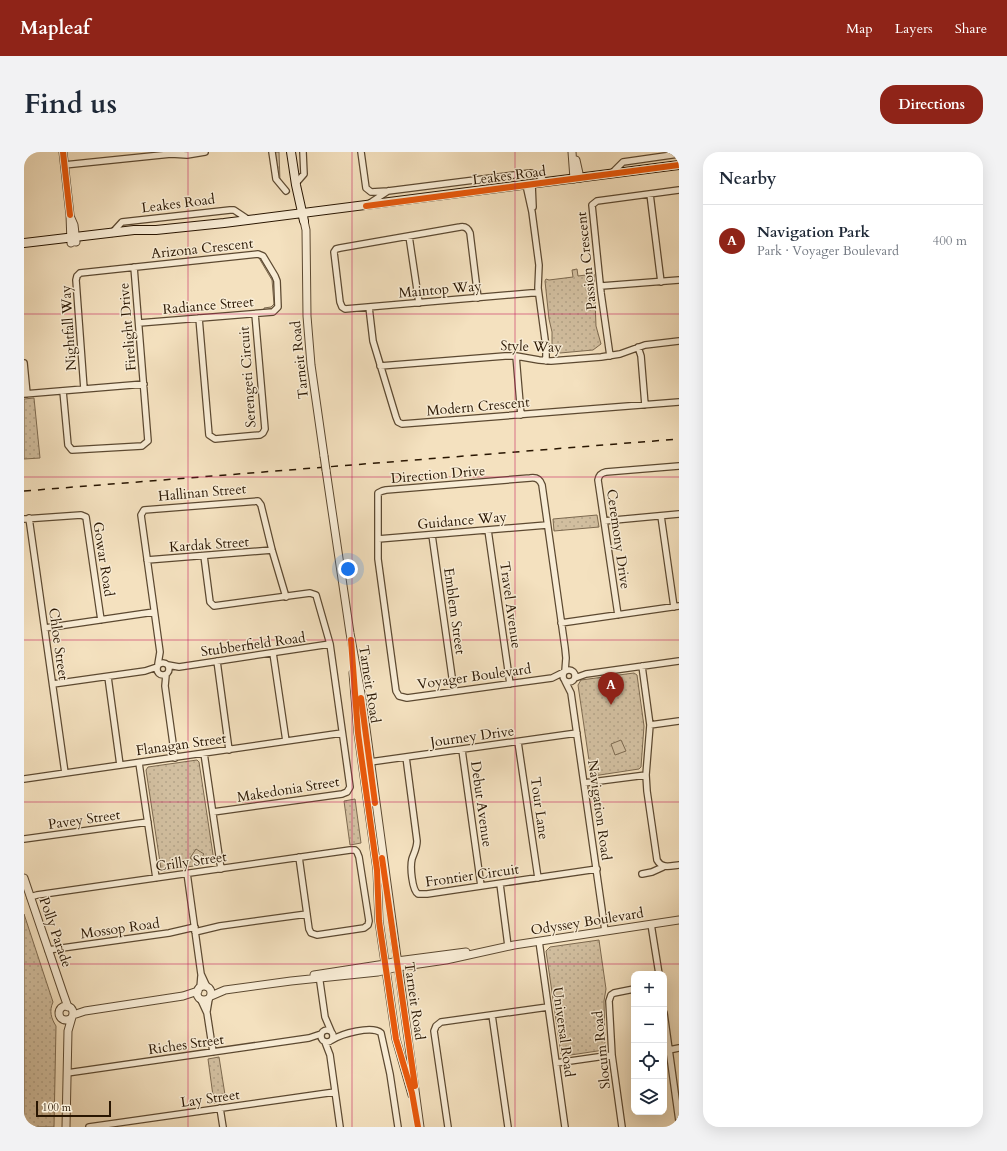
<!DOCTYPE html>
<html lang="en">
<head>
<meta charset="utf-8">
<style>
	:root { --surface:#fff; --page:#f2f2f3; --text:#1f2937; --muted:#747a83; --line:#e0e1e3; --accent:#8f2418 }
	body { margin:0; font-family:Cardo,serif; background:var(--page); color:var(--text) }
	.controls { position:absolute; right:12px; bottom:12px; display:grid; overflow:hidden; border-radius:8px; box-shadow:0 4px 16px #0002 }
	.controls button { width:36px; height:36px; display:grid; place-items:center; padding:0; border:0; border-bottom:1px solid var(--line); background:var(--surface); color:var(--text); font:20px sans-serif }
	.scale { position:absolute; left:12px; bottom:10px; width:75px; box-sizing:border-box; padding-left:4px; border:2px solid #291602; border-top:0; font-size:11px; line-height:14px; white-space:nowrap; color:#291602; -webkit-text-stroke:3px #f8ecd5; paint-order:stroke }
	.you { position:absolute; left:324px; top:417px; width:14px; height:14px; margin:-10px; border:3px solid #fff; border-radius:50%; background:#1a73e8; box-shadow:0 0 0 6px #1a73e833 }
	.badge { display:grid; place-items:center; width:26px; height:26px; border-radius:50%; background:var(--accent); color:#fff; font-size:13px; font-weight:700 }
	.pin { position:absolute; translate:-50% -33px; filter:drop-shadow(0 1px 2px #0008) }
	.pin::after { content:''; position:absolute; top:21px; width:14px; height:12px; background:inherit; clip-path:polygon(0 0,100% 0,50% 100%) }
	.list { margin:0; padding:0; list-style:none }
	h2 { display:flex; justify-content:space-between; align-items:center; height:52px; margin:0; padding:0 16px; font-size:17px }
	h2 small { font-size:13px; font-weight:400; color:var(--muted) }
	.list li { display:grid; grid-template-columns:26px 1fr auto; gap:12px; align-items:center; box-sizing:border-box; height:72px; padding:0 16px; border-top:1px solid var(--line) }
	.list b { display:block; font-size:15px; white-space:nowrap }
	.list p { margin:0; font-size:13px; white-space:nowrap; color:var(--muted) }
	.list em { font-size:13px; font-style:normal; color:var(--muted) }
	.icon { flex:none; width:22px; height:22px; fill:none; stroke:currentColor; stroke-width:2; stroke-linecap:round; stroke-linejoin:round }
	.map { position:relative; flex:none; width:655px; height:975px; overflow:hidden; border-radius:16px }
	header { display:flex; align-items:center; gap:24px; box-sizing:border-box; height:56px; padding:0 20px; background:var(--accent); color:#fff }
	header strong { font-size:19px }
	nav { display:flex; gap:22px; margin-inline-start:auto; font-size:14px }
	.intro { display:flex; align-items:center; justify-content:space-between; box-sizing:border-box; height:96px; padding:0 24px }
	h1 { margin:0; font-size:28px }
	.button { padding:10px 18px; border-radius:16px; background:var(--accent); color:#fff; font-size:14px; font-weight:700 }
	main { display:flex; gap:24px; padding:0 24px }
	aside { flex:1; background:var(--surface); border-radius:16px; box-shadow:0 4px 16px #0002 }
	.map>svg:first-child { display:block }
</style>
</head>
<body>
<header>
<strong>Mapleaf</strong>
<nav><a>Map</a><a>Layers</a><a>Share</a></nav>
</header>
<div class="intro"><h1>Find us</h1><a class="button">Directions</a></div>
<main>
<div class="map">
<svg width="655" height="975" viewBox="0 0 655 975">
	<defs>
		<pattern id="grass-tufts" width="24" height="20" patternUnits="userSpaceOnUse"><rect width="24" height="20" fill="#d1be9f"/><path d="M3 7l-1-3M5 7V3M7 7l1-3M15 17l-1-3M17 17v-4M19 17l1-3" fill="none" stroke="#b3a387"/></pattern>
		<pattern id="park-dots" width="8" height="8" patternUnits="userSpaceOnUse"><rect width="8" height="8" fill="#d1be9f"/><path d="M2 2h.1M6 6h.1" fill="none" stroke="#b3a387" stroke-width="1.8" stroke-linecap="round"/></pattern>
	</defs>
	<rect width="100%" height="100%" fill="#f4e1bf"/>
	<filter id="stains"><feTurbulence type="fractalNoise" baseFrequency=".005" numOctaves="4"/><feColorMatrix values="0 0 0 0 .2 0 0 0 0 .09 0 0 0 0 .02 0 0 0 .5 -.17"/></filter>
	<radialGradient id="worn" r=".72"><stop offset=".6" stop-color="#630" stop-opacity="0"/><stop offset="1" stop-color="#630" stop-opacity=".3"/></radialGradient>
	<path fill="url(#grass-tufts)" stroke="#7d6a50" d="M251 0H255L256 29H255Z
		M235 105 250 127 252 152C250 157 246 157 240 158V156L247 155 250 152 248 128 235 106Z"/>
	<path fill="url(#park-dots)" stroke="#7d6a50" d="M553 117 554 124 570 122 572 174 577 192 569 198 536 201 528 196V180L525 167 521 129 522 127 525 128 549 125 548 118Z
		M10 246 16 306 0 307V247Z
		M573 363 575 375 530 379 529 367Z
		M610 521 613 523 620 574 617 615 615 617 569 624 567 622 554 533 557 528Z
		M173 608 175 610 190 709 188 711 139 719 137 717 122 618 124 615Z
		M331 647 337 691 326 693 320 649Z
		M0 762 29 850C25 859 27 866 32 874L30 975H0Z
		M575 788 582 837 580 849 581 896 580 898 540 904 537 902 522 799 526 795Z
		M195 905 202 949 190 951 184 907Z"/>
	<path fill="#d1be9f" stroke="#7d6a50" d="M597 588 602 599 591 603 587 592Z
		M172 697 180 702 173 711 166 706Z"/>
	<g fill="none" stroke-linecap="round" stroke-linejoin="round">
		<defs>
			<path id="minor" d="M248 0 252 27 262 39
				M337 0 342 36 347 40 364 39 506 21 513 22 522 30
				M40 13 147 2 163 3 181 0
				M587 22 599 10 655 2
				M272 32 273 30 280 22 279 0
				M508 32 509 55
				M502 33 508 60 515 113 514 136 522 195V209
				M626 42 637 130
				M346 51 364 39
				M88 81 98 70 206 58H210L225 68
				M385 84 395 151
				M577 134 655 128
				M454 146 446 81C444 76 441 74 436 75L316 96 312 97 310 100 316 150 318 155 321 157 507 141H514
				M345 155 349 189 372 265 374 270 378 272 655 250
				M175 166 185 283 191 287 236 283 239 281 241 277 231 162
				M614 195 617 204 621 253
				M492 204 497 263
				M586 204 577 141 568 53 573 49 655 38
				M0 211 3 242
				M356 214 481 204H492L515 208 527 209 577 205 596 202 621 193 655 189
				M60 237 52 128 53 124 56 121 234 102 239 104 251 124 253 129 254 155 249 160 115 171
				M39 239 44 293 48 298 118 294 124 289 110 115
				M0 242 120 232
				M637 364 650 455
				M5 366 41 621
				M0 367 57 363 62 365 77 468
				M580 369 655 362
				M464 378 486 532
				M408 383 430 539
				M354 387 523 373
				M180 404 186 450 190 454 286 441 292 443 306 492 326 635 323 640 318 642 189 660
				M123 408 248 398
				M594 463 574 328C575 323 577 321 582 320L655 314
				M537 471 655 454
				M21 476 130 460
				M249 501 262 589
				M193 509 205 598
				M133 517a6 6 0 1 1 12 0a6 6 0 1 1-12 0Z
				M134 512 136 500 117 363 120 358 234 349 237 353 248 398 262 445
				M144 513 155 515 306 492
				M618 514 626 573 622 623 623 639 633 708C638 717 646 714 655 713
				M539 524a6 6 0 1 1 12 0a6 6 0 1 1-12 0Z
				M540 520 528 526 383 546 375 544 372 539 354 407V341L358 339 362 338 506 326C512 325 516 327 518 333L541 496 542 506 541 519
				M142 523 141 534 151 606
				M84 525 96 613
				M551 526 562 522 655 509
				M541 529 547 541 581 779
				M29 532 121 519 133 515
				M626 573 655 569
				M494 590 514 726
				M438 598 457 734
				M180 601 197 717
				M382 605 393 689C393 696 390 701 388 707 386 715 388 738 394 742H403L573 717
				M346 610 553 581
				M115 611 132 726
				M0 627 318 581
				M560 631 622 623
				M0 687 124 670
				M163 721 177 822 183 835
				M618 722 628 720 639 715
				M476 732 484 794
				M6 745 13 743 326 698H331L333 700 335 705 345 769 344 773 340 776 293 783 287 781 285 777 275 705
				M627 772 635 822
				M171 780 196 774 283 762
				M515 789 541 975
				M24 798 145 781 171 775
				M295 823 301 865 307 879
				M176 836 177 824
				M177 848 183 861 189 900
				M183 859 185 847
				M640 861 655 969
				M468 863 484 975
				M297 884a6 6 0 1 1 12 0a6 6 0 1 1-12 0Z
				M308 888C317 882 348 873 357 881L366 922 374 975
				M301 890 306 903 316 975
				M645 898 655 896
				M532 911 588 903
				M43 921 285 886 297 882
				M196 956 199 975
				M65 975 311 940
				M424 975 410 879 412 874 417 870 524 855
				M598 975 588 903 585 849 587 843 590 841 610 837"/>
			<path id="tertiary" d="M39 0 46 63 47 91
				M548 0 550 27
				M552 8 556 26
				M46 64 50 73 52 90
				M280 69 282 78 283 164 287 213 300 304
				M302 318 326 481 338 547 396 975
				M329 521 334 581 353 718 355 769 372 887 388 943
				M0 726 39 841 44 855
				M290 823 361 812 373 809 442 800
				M173 841a7 7 0 1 1 14 0a7 7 0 1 1-14 0Z
				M187 844 201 838 267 829 354 820 374 815 422 808 490 793 655 768
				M35 861a7 7 0 1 1 14 0a7 7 0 1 1-14 0Z
				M49 863 61 859 159 844 174 839
				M42 975 44 879 48 865"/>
			<path id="secondary" d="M267 0 272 33 280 69
				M0 91 110 78H132L200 71 655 13"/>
		</defs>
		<use href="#minor" stroke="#5c4931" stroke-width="8"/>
		<use href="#tertiary" stroke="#5c4931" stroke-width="9"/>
		<use href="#secondary" stroke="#291602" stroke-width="10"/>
		<use href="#minor" stroke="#f8ecd5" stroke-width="5.5"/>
		<use href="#tertiary" stroke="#f8ecd5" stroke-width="7"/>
		<use href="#secondary" stroke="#f8ecd5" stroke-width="8"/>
		<path stroke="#291602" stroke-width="1.5" stroke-dasharray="7 7" stroke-linecap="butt" d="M0 339 655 287"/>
		<defs>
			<path id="tertiary-bridge" d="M300 304 302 318"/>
		</defs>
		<use href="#tertiary-bridge" stroke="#5c4931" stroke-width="9" stroke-linecap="butt"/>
		<use href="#tertiary-bridge" stroke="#f8ecd5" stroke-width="7"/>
		<defs>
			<path id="cycleway" d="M39 0 46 63
				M342 54 655 13
				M327 488 334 581 353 718 355 769 372 887 388 941 394 975
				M337 546 351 651
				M358 706 391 934"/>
		</defs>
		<use href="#cycleway" stroke="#f8ecd5" stroke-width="8"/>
		<use href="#cycleway" stroke="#e8590c" stroke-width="6"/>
	</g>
	<path fill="none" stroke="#c2185b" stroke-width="1" stroke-opacity="0.55" d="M164 0V975M328 0V975M491 0V975M0 162H655M0 325H655M0 488H655M0 650H655M0 812H655"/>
	<g text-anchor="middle" stroke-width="3" stroke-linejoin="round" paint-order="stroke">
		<g font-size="14" fill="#291602" stroke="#f8ecd5">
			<text transform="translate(485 23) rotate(-7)" y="5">Leakes Road</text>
			<text transform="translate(154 51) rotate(-7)" y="5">Leakes Road</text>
			<text transform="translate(178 96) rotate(-6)" y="5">Arizona Crescent</text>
			<text transform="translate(562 109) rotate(-96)" y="5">Passion Crescent</text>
			<text transform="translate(416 137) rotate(-5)" y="5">Maintop Way</text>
			<text transform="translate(184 153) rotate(-5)" y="5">Radiance Street</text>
			<text transform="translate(103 175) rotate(-95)" y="5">Firelight Drive</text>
			<text transform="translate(44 176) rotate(-94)" y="5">Nightfall Way</text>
			<text transform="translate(507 194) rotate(2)" y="5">Style Way</text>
			<text transform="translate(275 208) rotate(-96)" y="5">Tarneit Road</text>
			<text transform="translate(223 225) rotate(-94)" y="5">Serengeti Circuit</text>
			<text transform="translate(454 254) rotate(-5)" y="5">Modern Crescent</text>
			<text transform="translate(414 322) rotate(-5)" y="5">Direction Drive</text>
			<text transform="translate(178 340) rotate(-5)" y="5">Hallinan Street</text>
			<text transform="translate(438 368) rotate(-5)" y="5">Guidance Way</text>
			<text transform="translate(595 387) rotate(82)" y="5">Ceremony Drive</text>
			<text transform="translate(185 392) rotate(-4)" y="5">Kardak Street</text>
			<text transform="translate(80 407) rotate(81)" y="5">Gowar Road</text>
			<text transform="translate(487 453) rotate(82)" y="5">Travel Avenue</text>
			<text transform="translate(431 459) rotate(82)" y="5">Emblem Street</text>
			<text transform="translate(35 492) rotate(82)" y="5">Chloe Street</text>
			<text transform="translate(229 492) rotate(-8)" y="5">Stubberfield Road</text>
			<text transform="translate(450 524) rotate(-8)" y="5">Voyager Boulevard</text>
			<text transform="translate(346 532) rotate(81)" y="5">Tarneit Road</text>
			<text transform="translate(448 584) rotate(-8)" y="5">Journey Drive</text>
			<text transform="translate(157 592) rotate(-8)" y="5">Flanagan Street</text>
			<text transform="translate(264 637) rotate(-9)" y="5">Makedonia Street</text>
			<text transform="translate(458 652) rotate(82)" y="5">Debut Avenue</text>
			<text transform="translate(516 656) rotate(82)" y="5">Tour Lane</text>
			<text transform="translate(576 658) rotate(82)" y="5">Navigation Road</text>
			<text transform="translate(60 667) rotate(-8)" y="5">Pavey Street</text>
			<text transform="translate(167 709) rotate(-8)" y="5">Crilly Street</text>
			<text transform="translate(448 723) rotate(-8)" y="5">Frontier Circuit</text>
			<text transform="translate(563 769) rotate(-9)" y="5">Odyssey Boulevard</text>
			<text transform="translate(96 776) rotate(-8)" y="5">Mossop Road</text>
			<text transform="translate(32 780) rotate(71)" y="5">Polly Parade</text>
			<text transform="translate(391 849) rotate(82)" y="5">Tarneit Road</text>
			<text transform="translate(540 880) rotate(82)" y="5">Universal Road</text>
			<text transform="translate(162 892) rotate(-8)" y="5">Riches Street</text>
			<text transform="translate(577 898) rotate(-96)" y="5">Slocum Road</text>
			<text transform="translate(186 946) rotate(-8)" y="5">Lay Street</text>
		</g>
	</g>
	<rect width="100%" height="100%" filter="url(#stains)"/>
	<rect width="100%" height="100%" fill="url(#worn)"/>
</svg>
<div class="controls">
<button>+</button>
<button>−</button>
<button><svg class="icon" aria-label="locate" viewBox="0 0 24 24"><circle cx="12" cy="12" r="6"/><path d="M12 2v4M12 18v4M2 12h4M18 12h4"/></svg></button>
<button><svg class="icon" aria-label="layers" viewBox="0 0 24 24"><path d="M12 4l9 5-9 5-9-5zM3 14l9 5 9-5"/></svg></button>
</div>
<div class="scale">100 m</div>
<div class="you"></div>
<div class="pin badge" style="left:587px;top:553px">A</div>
</div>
<aside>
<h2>Nearby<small></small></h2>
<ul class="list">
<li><span class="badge">A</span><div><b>Navigation Park</b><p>Park · Voyager Boulevard</p></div><em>400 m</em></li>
</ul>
</aside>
</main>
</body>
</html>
